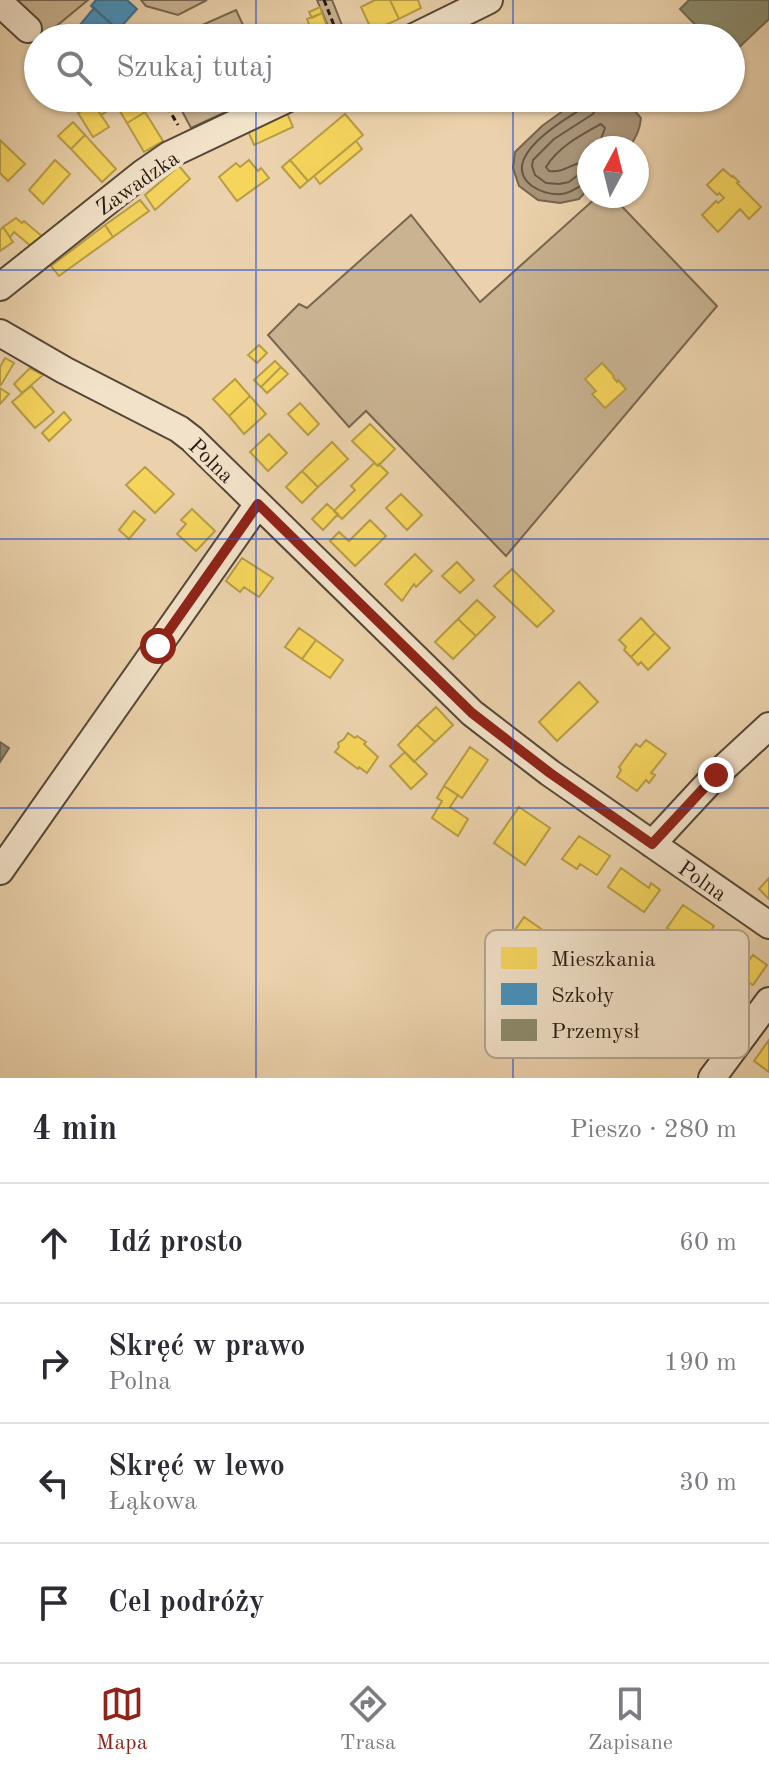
<!DOCTYPE html>
<html lang="pl">
<head>
<meta charset="utf-8">
<style>
	:root { --surface:#fff; --page:#f7f7f7; --text:#2b2b33; --muted:#7c7c81; --line:#e1e1e2; --accent:#8f2418 }
	body { margin:0; font-family:"Old Standard TT",serif; background:var(--page); color:var(--text) }
	.compass { position:absolute; left:577px; top:136px; width:72px; height:72px; border-radius:50%; background:var(--surface); box-shadow:0 2px 6px #0004; rotate:7deg }
	.stop { position:absolute; width:24px; height:24px; margin:-18px; border:6px solid #8f2418; border-radius:50%; background:#fff }
	.stop.end { background:#8f2418; border-color:#fff; box-shadow:0 2px 8px #0008 }
	.list { margin:0; padding:0; list-style:none }
	h2 { display:flex; justify-content:space-between; align-items:center; height:104px; margin:0; padding:0 32px; font-size:34px }
	h2 small { font-size:26px; font-weight:400; color:var(--muted) }
	.list li { display:grid; grid-template-columns:52px 1fr auto; gap:24px; align-items:center; box-sizing:border-box; height:120px; padding:0 32px; border-top:2px solid var(--line) }
	.list b { display:block; font-size:30px; white-space:nowrap }
	.list p { margin:0; font-size:26px; white-space:nowrap; color:var(--muted) }
	.list em { font-size:26px; font-style:normal; color:var(--muted) }
	.icon { flex:none; width:44px; height:44px; fill:none; stroke:currentColor; stroke-width:2; stroke-linecap:round; stroke-linejoin:round }
	.map { position:relative; flex:none; width:769px; height:1078px; overflow:hidden }
	.search { position:absolute; background:var(--surface); box-shadow:0 2px 6px #0004; left:24px; right:24px; top:24px; height:88px; display:flex; align-items:center; gap:20px; box-sizing:border-box; padding:0 28px; border-radius:44px; color:var(--muted); font-size:30px }
	.sheet { height:584px; background:var(--surface) }
	nav { display:flex; justify-content:space-around; align-items:center; box-sizing:border-box; height:112px; border-top:2px solid var(--line); background:var(--surface); font-size:22px; color:var(--muted) }
	nav a { display:grid; justify-items:center; gap:4px }
	nav .on { color:var(--accent) }
	.map>svg:first-child { display:block }
</style>
</head>
<body>
<div class="map">
<svg width="769" height="1078" viewBox="0 0 769 1078">
	<rect width="100%" height="100%" fill="#ebd2ac"/>
	<filter id="stains"><feTurbulence type="fractalNoise" baseFrequency=".0025" numOctaves="4"/><feColorMatrix values="0 0 0 0 .2 0 0 0 0 .09 0 0 0 0 .02 0 0 0 .5 -.17"/></filter>
	<radialGradient id="worn" r=".72"><stop offset=".6" stop-color="#630" stop-opacity="0"/><stop offset="1" stop-color="#630" stop-opacity=".3"/></radialGradient>
	<path fill="#c9b391" stroke="#776650" stroke-width="2" d="M0 0H88L42 38 28 29Z
		M141 0H207L178 15 146 6Z
		M317 0H332L347 38H333Z
		M236 10 249 38H173Z
		M175 98H256L191 128Z
		M598 196H612L717 306 506 556 366 411 349 427 268 335 299 304 307 308 411 215 480 302Z"/>
	<path fill="#a89377" stroke="#74634e" stroke-width="2" d="M586 98H624L641 118C640 130 636 139 628 148H589V188L579 199 560 203 538 200 519 186 513 168 515 152 542 126 564 110Z"/>
	<path fill="#f6d55c" stroke="#b79d45" stroke-width="2" d="M375 0H390L399 19 372 31 361 7Z
		M390 0H418L421 8 399 19Z
		M320 7 322 13 312 18 309 12Z
		M322 13 328 29 313 35 307 19Z
		M112 98H136L145 112 127 123Z
		M112 98 116 105 101 115 90 99Z
		M93 103 109 127 93 137 78 113Z
		M145 112 163 141 144 152 127 123Z
		M287 113 293 127 254 145 248 131Z
		M345 114 363 135 308 181 290 160Z
		M73 122 85 135 71 149 58 136Z
		M85 135 116 169 102 182 71 149Z
		M0 140 25 164 8 181 0 173Z
		M356 141 362 149 320 184 314 176Z
		M55 160 70 174 43 204 29 190Z
		M249 160 258 171 261 168 269 178 237 201 219 177 236 163 240 167Z
		M290 160 308 181 300 188 282 167Z
		M179 166 190 179 155 210 145 195Z
		M723 169 732 177 733 176 739 182 737 183 761 207 749 219 740 209 718 232 702 215 716 201 718 203 724 198 719 193 717 195 707 185Z
		M140 200 149 211 113 237 105 225Z
		M16 218 22 223 24 221 44 238 32 247 14 232 10 237 3 227Z
		M105 225 113 237 59 276 51 266Z
		M3 227 13 242 0 251V230Z
		M259 345 267 353 257 363 248 355Z
		M5 358 14 363 1 385 0 384V367Z
		M275 361 281 367 261 387 254 380Z
		M602 363 614 376 613 377 617 382 618 380 626 389 605 408 592 394 596 391 585 379Z
		M281 367 288 374 267 393 261 387Z
		M30 368 43 375 22 393 14 384Z
		M235 379 250 396 229 416 213 399Z
		M31 386 54 412 35 428 12 402Z
		M0 388 9 394 0 404Z
		M250 396 266 414 244 434 229 416Z
		M300 403 319 424 308 435 288 414Z
		M64 412 71 420 49 441 42 433Z
		M370 424 395 449 378 466 352 441Z
		M269 434 287 453 268 471 250 452Z
		M332 442 348 459 318 487 302 471Z
		M374 463 378 466 379 464 388 473 342 519 334 511 355 490 351 486Z
		M145 467 174 494 155 513 126 485Z
		M302 471 318 487 302 503 286 487Z
		M401 494 422 515 407 530 386 508Z
		M327 504 338 514 323 530 312 519Z
		M192 509 215 531 196 551 177 534 186 524 181 520Z
		M134 511 145 520 129 539 119 530Z
		M370 520 386 536 355 566 330 541 339 532 349 541Z
		M415 554 432 571 416 587 414 584 402 601 385 584Z
		M242 558 273 578 259 597 244 587 240 592 226 581Z
		M457 562 474 580 460 593 442 576Z
		M512 569 554 611 537 627 494 586Z
		M477 600 495 617 476 636 458 619Z
		M641 618 655 633 631 657 624 650 626 647 619 640Z
		M458 619 476 636 453 659 435 642Z
		M299 628 316 640 302 659 285 647Z
		M655 633 670 648 648 670 641 662 638 665 631 657Z
		M316 640 343 660 330 678 302 659Z
		M579 682 598 702 557 741 539 722Z
		M436 707 453 725 435 742 417 725Z
		M417 725 435 742 414 762 398 745Z
		M348 733 355 738 357 736 366 742 364 744 378 757 367 773 359 767 358 769 335 752 339 747 338 743 344 739Z
		M646 740 666 754 651 773 655 775 649 783 646 780 637 791 617 777 621 770 619 767 636 744 640 747Z
		M470 747 488 760 462 798 444 786Z
		M405 752 427 774 411 789 390 766Z
		M444 786 458 795 450 807 468 819 458 836 432 818 442 801 437 798Z
		M519 807 550 828 525 865 494 843Z
		M579 836 610 856 597 875 580 864 577 869 562 859Z
		M621 868 649 888 651 883 660 890 644 912 608 887Z
		M769 878V899L759 889Z
		M683 905 714 926 708 935 706 933 696 948 667 928Z
		M524 917 550 935 532 961 512 948 517 941 511 936Z
		M753 955 767 965 753 985 748 982 739 995 716 978 732 957 745 966Z
		M769 1040V1072L754 1061Z"/>
	<path fill="#4393c3" stroke="#3a6f8d" stroke-width="2" d="M96 0H127L137 9 118 30 91 6Z
		M94 8 115 27 109 33 108 31 102 38H57L63 31 70 37Z"/>
	<path fill="#8c8c6e" stroke="#6d6a52" stroke-width="2" d="M689 0H769V19L731 55V38H708L680 9Z
		M0 742 9 748 0 762Z"/>
	<g fill="none" stroke-linecap="round" stroke-linejoin="round">
		<path stroke="#665644" stroke-width="2" d="M588 98 585 107C565 119 496 159 532 186 541 192 550 195 561 194 573 193 578 185 589 183
			M589 161C572 162 566 173 549 171L546 167C558 147 581 135 601 124L605 128 601 139 600 148
			M589 173 578 175 569 182 559 184 546 183 535 175 532 166 533 160 554 139 593 114 597 107 598 98"/>
		<defs>
			<path id="minor" d="M0 3 28 29
				M412 38 489 0
				M0 287 143 173 169 155 289 98
				M0 333 64 370 179 429 192 439 472 713 550 773 769 925
				M652 844 716 775 769 726
				M0 871 258 504
				M712 1078 769 1001"/>
		</defs>
		<use href="#minor" stroke="#564837" stroke-width="30"/>
		<path stroke="#251a10" stroke-width="3" stroke-dasharray="6 4" stroke-linecap="butt" d="M324 0 339 38
			M162 98 178 125"/>
		<use href="#minor" stroke="#f2e2c9" stroke-width="26"/>
	</g>
	<g fill="none" stroke-linecap="round" stroke-linejoin="round">
		<path stroke="#8f2418" stroke-width="10" d="M158 646 258 504 472 713 550 773 652 844 716 775"/>
	</g>
	<path fill="none" stroke="#1d4ed8" stroke-width="2" stroke-opacity="0.55" d="M256 0V38M513 0V38M256 98V1078M513 98V1078M0 270H769M0 539H769M0 808H769"/>
	<g text-anchor="middle" stroke-width="8" stroke-linejoin="round" paint-order="stroke">
		<g font-size="22" fill="#251a10" stroke="#f2e2c9">
			<text transform="translate(137 182) rotate(-35)" y="8">Zawadzka</text>
			<text transform="translate(212 460) rotate(44)" y="8">Polna</text>
			<text transform="translate(703 880) rotate(35)" y="8">Polna</text>
		</g>
	</g>
	<rect x="485" y="930" width="264" height="128" rx="12" fill="#f2e2c9" stroke="#b4a692" stroke-width="2"/>
	<rect x="501" y="947" width="36" height="22" fill="#f6d55c"/>
	<rect x="501" y="983" width="36" height="22" fill="#4393c3"/>
	<rect x="501" y="1019" width="36" height="22" fill="#8c8c6e"/>
	<g font-size="22" fill="#251a10">
		<text x="551" y="966">Mieszkania</text>
		<text x="551" y="1002">Szkoły</text>
		<text x="551" y="1038">Przemysł</text>
	</g>
	<rect width="100%" height="100%" filter="url(#stains)"/>
	<rect width="100%" height="100%" fill="url(#worn)"/>
</svg>
<svg class="compass" viewBox="-18 -18 36 36"><path d="M0-13l5 13h-10z" fill="#e53935"/><path d="M0 13l5-13h-10z" fill="#7c7c81"/></svg>
<div class="stop" style="left:158px;top:646px"></div>
<div class="stop end" style="left:716px;top:775px"></div>
<div class="search"><svg class="icon" aria-label="search" viewBox="0 0 24 24"><circle cx="10" cy="10" r="6"/><path d="M15 15l6 6"/></svg>Szukaj tutaj</div>
</div>
<section class="sheet">
<h2>4 min<small>Pieszo · 280 m</small></h2>
<ul class="list">
<li><svg class="icon" aria-label="ahead" viewBox="0 0 24 24"><path d="M12 20V5M6 11l6-6 6 6"/></svg><div><b>Idź prosto</b></div><em>60 m</em></li>
<li><svg class="icon" aria-label="right" viewBox="0 0 24 24"><path d="M7 20v-9h11M14 6l5 5-5 5"/></svg><div><b>Skręć w prawo</b><p>Polna</p></div><em>190 m</em></li>
<li><svg class="icon" aria-label="left" viewBox="0 0 24 24"><path d="M17 20v-9H6M10 6l-5 5 5 5"/></svg><div><b>Skręć w lewo</b><p>Łąkowa</p></div><em>30 m</em></li>
<li><svg class="icon" aria-label="arrive" viewBox="0 0 24 24"><path d="M6 21V4h12l-3 4 3 4H6"/></svg><div><b>Cel podróży</b></div></li>
</ul>
</section>
<nav>
<a class="on"><svg class="icon" aria-label="map" viewBox="0 0 24 24"><path d="M3 6l6-2 6 2 6-2v14l-6 2-6-2-6 2zM9 4v14M15 6v14"/></svg>Mapa</a>
<a><svg class="icon" aria-label="directions" viewBox="0 0 24 24"><path d="M12 3l9 9-9 9-9-9zM9 14v-3h6M13 9l2 2-2 2"/></svg>Trasa</a>
<a><svg class="icon" aria-label="saved" viewBox="0 0 24 24"><path d="M7 4h10v16l-5-4-5 4z"/></svg>Zapisane</a>
</nav>
</body>
</html>
